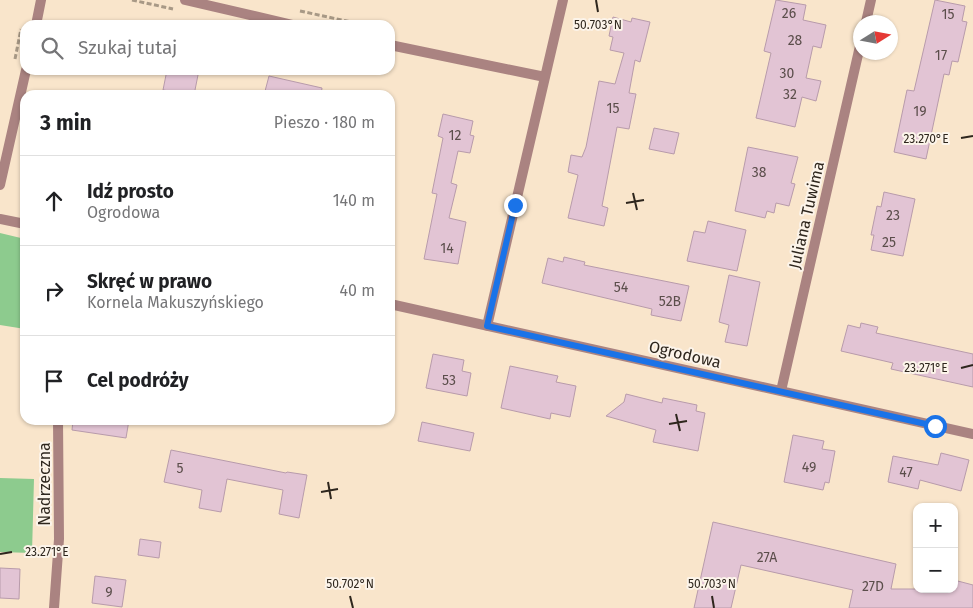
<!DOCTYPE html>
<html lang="pl">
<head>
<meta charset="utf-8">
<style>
	:root { --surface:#fff; --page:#f2f2f2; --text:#202124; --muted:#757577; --line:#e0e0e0 }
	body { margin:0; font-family:"Fira Sans",sans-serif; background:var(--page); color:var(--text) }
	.controls { position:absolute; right:15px; bottom:15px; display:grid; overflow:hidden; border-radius:10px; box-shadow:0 1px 4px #0004 }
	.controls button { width:45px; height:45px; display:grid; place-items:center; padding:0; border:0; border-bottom:1px solid var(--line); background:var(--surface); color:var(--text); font:25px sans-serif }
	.compass { position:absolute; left:853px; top:15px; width:45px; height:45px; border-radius:50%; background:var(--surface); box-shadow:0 1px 4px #0004; rotate:79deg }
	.stop { position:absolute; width:15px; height:15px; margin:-11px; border:4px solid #1a73e8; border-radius:50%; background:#fff }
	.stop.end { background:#1a73e8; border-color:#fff; box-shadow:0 1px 5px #0008 }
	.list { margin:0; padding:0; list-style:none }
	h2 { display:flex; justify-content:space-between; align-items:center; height:65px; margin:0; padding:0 20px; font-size:21px }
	h2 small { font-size:16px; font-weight:400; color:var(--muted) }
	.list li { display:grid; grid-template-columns:32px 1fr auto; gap:15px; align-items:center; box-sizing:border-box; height:90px; padding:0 20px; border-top:1px solid var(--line) }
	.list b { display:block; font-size:19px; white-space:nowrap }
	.list p { margin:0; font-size:16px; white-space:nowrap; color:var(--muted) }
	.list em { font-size:16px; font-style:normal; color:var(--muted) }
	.icon { flex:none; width:28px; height:28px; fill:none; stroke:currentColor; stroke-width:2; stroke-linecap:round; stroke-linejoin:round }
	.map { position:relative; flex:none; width:973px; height:608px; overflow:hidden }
	.search { position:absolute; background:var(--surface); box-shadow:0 1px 4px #0004; left:20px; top:20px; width:375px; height:55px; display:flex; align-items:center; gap:12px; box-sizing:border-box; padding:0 18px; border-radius:15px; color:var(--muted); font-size:19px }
	.panel { position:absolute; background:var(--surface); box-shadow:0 1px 4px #0004; left:20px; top:90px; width:375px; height:335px; border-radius:15px }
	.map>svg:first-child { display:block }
</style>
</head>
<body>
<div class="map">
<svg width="973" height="608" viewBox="0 0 973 608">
	<rect width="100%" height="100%" fill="#f9e5cb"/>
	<path fill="#8dcb8e" d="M0 233 25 239V329L0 325Z
		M0 478 34 479 32 553 0 552Z"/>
	<path fill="#e2c4d4" stroke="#b89bab" d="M776 0 806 5 803 20 826 25 821 48 813 46 806 78 821 81 816 101 802 97 795 127 756 118 771 53 764 51Z
		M935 0 965 6 962 21 967 22 958 62 952 61 949 75 944 74 926 159 894 152 907 90 914 91Z
		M613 17 631 22 632 18 650 22 640 62 635 60 629 93 636 94 629 129 617 127 602 206 608 208 604 226 568 218 578 175 568 172 571 155 582 157 586 147 599 81 615 84 624 53 610 50 613 37 609 36Z
		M167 70H199L194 95 163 90Z
		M269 76 322 88 321 95H264Z
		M443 114 473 121 470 135 474 136 470 153 458 151 451 183 457 185 449 218 466 222 458 264 424 259 437 194 432 193 443 138 438 136Z
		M654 128 679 133 674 154 649 149Z
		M748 147 798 157 791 183 795 184 789 206 776 203 774 213 767 211 765 218 735 211Z
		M884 192 915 199 903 256 871 250 874 235H871L877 206 881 207Z
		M708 221 746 230 737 271 687 261 694 231 705 233Z
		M564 257 585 262 584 265 689 286 681 321 651 315 652 309 542 283 548 258 563 262Z
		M729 275 760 282 747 346 725 342 729 325 719 322Z
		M861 323 878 327 876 333 973 354V387L891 369 893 363 841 351 848 325 860 328Z
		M433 354 464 360 462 371 471 373 467 396 426 388Z
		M510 366 558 376 556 382 576 386 570 417 551 413 550 419 501 408Z
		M626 394 662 403 663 398 697 405 696 411 705 413 698 451 653 442 656 430 606 416 624 402Z
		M73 420H129L126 438 72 430Z
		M422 422 474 433 470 451 418 441Z
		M793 435 824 441 822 449 835 451 829 483 825 482 823 490 784 482Z
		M171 450 286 473 287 472 307 475 299 518 279 514 283 490 227 479 221 512 199 508 202 490 164 482Z
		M941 453 969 460 961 491 920 480 918 489 888 482 893 456 938 465Z
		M713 522 896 564 891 589H954V580L973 585V608H849L853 590 741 565 731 608H694Z
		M140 539 161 542 159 558 138 555Z
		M0 568 20 569 19 599 0 598Z
		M95 576 126 580 122 607 92 603Z"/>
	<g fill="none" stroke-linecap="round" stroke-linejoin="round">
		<path stroke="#a89986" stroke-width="3" stroke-dasharray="5 2.5" stroke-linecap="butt" d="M132 0 173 9
			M300 11 365 25
			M15 59 21 29"/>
		<path stroke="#aa8381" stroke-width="10" d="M185 0 293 25
			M866 22 871 0
			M36 25 41 0
			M390 45 545 77
			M0 185 26 70
			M0 219 25 224
			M390 304 973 434
			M487 326 563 0
			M781 391 860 46
			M54 608 59 539 58 420"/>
	</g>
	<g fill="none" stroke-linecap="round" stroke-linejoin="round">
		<path stroke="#1a73e8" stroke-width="6" d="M515 205 487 326 935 426"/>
	</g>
	<path fill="none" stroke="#2e261d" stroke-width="2" d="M596 0 598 12M961 138 973 136M633 193 637 210M626 203 644 200M961 368 973 365M676 414 680 431M669 424 687 421M328 482 331 499M321 492 338 489M0 554 12 552M350 596 353 608M712 596 714 608"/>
	<g text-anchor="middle" stroke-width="4" stroke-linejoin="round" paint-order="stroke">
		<g font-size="14" fill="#5b4e4b">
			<text x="789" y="18">26</text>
			<text x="948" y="19">15</text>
			<text x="795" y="45">28</text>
			<text x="941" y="60">17</text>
			<text x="787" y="78">30</text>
			<text x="790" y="99">32</text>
			<text x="613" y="113">15</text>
			<text x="920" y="116">19</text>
			<text x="455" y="140">12</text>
			<text x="759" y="177">38</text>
			<text x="893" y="220">23</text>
			<text x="889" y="247">25</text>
			<text x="447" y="253">14</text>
			<text x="621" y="292">54</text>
			<text x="670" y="306">52B</text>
			<text x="449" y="385">53</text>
			<text x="809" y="472">49</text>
			<text x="180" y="473">5</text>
			<text x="906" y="477">47</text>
			<text x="767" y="562">27A</text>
			<text x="873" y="591">27D</text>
			<text x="109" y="597">9</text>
		</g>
		<g font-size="16" fill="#2e261d" stroke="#fcf4ea">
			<text transform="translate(806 215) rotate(-77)" y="6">Juliana Tuwima</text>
			<text transform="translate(685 354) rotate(13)" y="6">Ogrodowa</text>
			<text transform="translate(44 484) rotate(-90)" y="6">Nadrzeczna</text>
		</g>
	</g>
	<g font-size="12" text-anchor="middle" fill="#2e261d" stroke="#fcf4ea" stroke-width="4" stroke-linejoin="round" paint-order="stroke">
		<text x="598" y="29">50.703°N</text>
		<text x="926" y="143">23.270°E</text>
		<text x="926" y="372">23.271°E</text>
		<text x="47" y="556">23.271°E</text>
		<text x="350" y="588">50.702°N</text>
		<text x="712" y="588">50.703°N</text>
	</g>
</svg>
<div class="controls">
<button>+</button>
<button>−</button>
</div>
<svg class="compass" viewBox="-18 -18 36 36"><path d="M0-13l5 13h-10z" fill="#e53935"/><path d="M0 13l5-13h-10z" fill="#757577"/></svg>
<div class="stop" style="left:935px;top:426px"></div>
<div class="stop end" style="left:515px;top:205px"></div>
<div class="search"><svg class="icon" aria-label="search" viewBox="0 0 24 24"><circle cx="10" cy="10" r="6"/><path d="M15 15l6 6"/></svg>Szukaj tutaj</div>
<section class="panel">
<h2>3 min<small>Pieszo · 180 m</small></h2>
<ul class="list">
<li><svg class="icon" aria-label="ahead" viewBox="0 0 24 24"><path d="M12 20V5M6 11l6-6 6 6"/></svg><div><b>Idź prosto</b><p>Ogrodowa</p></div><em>140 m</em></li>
<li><svg class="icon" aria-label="right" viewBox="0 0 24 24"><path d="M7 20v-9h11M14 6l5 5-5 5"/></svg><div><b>Skręć w prawo</b><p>Kornela Makuszyńskiego</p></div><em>40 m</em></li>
<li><svg class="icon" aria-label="arrive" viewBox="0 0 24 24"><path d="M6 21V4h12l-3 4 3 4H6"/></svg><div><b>Cel podróży</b></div></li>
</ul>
</section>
</div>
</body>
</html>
